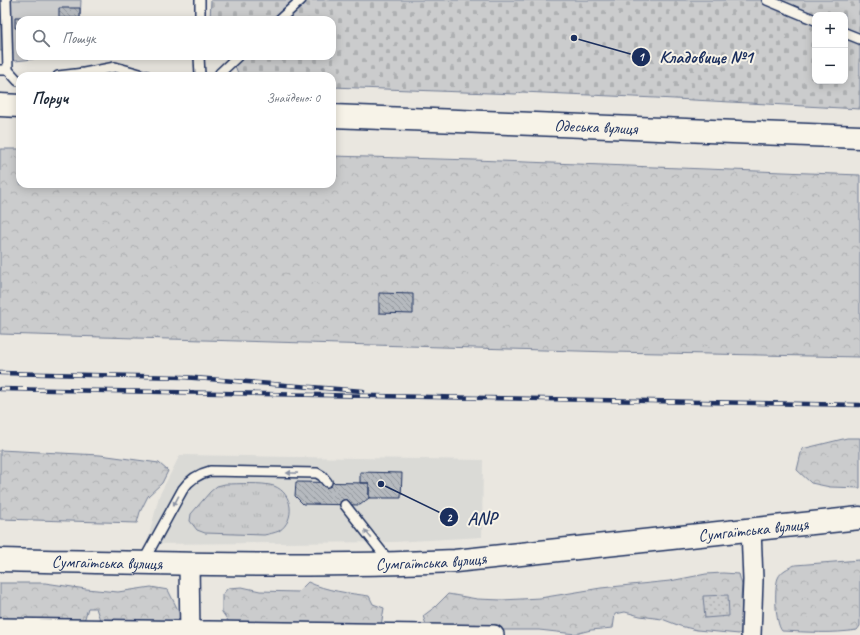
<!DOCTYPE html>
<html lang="uk">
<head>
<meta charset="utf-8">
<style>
	:root { --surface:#fff; --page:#f2f2f3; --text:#1f2937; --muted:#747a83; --line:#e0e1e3 }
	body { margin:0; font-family:Caveat,sans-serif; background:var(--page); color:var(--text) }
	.controls { position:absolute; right:12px; top:12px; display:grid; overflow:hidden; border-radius:8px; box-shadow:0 2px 10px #0003 }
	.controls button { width:36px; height:36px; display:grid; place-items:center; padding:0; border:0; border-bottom:1px solid var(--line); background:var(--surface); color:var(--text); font:20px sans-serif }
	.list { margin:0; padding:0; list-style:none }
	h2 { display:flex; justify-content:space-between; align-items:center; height:52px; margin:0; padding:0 16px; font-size:17px }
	h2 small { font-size:13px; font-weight:400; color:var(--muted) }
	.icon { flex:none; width:22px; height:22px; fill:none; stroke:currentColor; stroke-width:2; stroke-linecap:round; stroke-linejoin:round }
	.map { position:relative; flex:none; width:860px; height:635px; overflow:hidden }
	.search { position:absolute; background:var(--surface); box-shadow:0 2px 10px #0003; left:16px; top:16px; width:320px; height:44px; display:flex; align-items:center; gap:10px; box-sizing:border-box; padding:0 14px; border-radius:12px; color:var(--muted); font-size:15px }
	.panel { position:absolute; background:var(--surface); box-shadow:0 2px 10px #0003; left:16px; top:72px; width:320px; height:116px; border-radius:12px }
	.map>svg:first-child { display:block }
</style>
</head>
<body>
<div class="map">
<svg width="860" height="635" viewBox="0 0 860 635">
	<defs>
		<pattern id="grass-tufts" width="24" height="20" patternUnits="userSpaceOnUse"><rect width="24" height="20" fill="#cbcccd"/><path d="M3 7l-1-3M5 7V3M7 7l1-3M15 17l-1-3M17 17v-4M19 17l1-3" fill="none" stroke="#aeb0b2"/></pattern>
		<pattern id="forest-crowns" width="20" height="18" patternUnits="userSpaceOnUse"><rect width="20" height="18" fill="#cbcccd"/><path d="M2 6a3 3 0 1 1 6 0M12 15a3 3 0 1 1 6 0" fill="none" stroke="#aeb0b2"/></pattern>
		<pattern id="cemetery-stones" width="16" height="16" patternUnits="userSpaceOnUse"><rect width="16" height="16" fill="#cbcccd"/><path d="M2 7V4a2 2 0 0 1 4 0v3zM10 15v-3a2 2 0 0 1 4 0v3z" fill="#aeb0b2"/></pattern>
		<pattern id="park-dots" width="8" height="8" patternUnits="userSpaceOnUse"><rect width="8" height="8" fill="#cbcccd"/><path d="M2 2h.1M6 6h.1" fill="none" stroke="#aeb0b2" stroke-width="1.8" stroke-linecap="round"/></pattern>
		<pattern id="building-back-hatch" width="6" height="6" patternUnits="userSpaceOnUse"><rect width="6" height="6" fill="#b6babf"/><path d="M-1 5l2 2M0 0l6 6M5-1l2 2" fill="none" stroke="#93989e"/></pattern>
	</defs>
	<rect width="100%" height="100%" fill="#eae7e0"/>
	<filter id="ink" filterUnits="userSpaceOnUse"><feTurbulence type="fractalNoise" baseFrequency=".025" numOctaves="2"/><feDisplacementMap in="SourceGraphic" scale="8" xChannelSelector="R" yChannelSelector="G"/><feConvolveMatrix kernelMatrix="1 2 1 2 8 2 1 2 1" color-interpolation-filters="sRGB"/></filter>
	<g filter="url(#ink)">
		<path fill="#dadad6" d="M180 455 483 460 482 537 393 542 147 544 159 496Z"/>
		<path fill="url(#grass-tufts)" stroke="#737e96" d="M225 484C239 484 261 482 274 486 293 493 296 520 279 531 274 533 269 534 264 535L205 533 197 530 190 521 191 514 210 492 217 486Z"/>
		<path fill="url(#forest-crowns)" stroke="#737e96" d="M0 149H20V184H332V156L474 160 860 175V357L611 352 0 334Z
			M847 438H860V488L830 487 811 483 797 470 802 449Z
			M0 450 100 455 159 463 168 471 162 483 148 496 140 512 137 523 0 519Z
			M860 560V626L857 630C833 634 806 632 782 631 775 623 774 588 778 578 781 571 788 568 795 565Z
			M723 573 739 574 742 585 741 598 744 621 742 631 739 634 697 630 680 626 662 619 640 616 625 612 615 614 613 628 591 630 575 634 539 630H428L423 616 435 607 448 594 477 599 502 600 540 598 601 588 670 581 706 574Z
			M308 582C327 591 348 593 369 596L373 604 384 608 381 626 231 625 222 612V595L228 588 242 587 260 591 298 592Z
			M0 583H45L86 589 118 592 151 587 168 590 181 616 178 626 101 623 96 608H88L85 618 79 626 0 624Z"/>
		<path fill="url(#cemetery-stones)" stroke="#737e96" fill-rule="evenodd" d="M211 0H860V109L656 98 522 92 516 94 332 87V76H239L236 68 226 56H332V20H210ZM815 15H845V81H815Z"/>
		<path fill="url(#park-dots)" stroke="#737e96" d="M728 595 729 616 705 618 703 596Z"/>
		<path fill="#cbcccd" stroke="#737e96" d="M0 0H81L80 20H20V56H39L33 59 15 61 2 51H0Z"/>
		<path fill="url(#building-back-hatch)" stroke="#1b2f5e" d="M59 8H80V18H59Z
			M15 17H53V20H20V28H15Z
			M379 293 413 294V314L379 313Z
			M360 472 402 473 401 498H369V483H360Z
			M296 482 369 483V498L360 505 303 504 295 496Z"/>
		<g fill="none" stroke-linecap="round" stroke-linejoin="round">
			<defs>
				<path id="service" d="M6 0 8 70
					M767 0 815 20
					M200 20V0
					M279 20 301 0
					M845 33 860 39
					M199 56 200 76
					M0 70H8L18 81H20
					M58 76 84 73
					M79 76 84 73 115 67 147 76
					M219 76 220 73 238 56
					M345 505 389 561
					M143 562 183 489C190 479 198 474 210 471L317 473 322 476 327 482"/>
				<path id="minor" d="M751 529 753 580 751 635
					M189 563 190 635
					M0 628 494 635"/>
				<g id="secondary">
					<path d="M0 105 20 106"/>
					<path id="s1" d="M332 116 860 137"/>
				</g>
				<g id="primary">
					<path id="s2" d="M0 560C151 563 303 568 455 561L860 518"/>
				</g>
			</defs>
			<use href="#service" stroke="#1b2f5e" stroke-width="12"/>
			<use href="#minor" stroke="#1b2f5e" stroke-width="22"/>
			<use href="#secondary" stroke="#1b2f5e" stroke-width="25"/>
			<use href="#primary" stroke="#1b2f5e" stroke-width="25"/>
			<use href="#service" stroke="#f7f3e8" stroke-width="9"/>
			<use href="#minor" stroke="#f7f3e8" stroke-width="19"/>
			<use href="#secondary" stroke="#f7f3e8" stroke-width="22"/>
			<use href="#primary" stroke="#f7f3e8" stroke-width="22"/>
			<defs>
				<path id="rail" d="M0 373 182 377 363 391
					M0 389 860 405"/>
			</defs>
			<use href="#rail" stroke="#1b2f5e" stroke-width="4.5"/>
			<use href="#rail" stroke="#f7f3e8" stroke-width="3" stroke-dasharray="9" stroke-linecap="butt"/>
		</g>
		<defs><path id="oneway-solid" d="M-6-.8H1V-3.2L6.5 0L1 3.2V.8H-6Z"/></defs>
		<g fill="#8991a3">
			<use href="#oneway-solid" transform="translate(292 473) rotate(-179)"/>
			<use href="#oneway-solid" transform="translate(176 501) rotate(118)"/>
			<use href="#oneway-solid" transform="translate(368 534) rotate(-128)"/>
		</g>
	</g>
	<g text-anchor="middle" stroke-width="4" stroke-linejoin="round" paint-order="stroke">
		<g font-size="17" fill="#1b2f5e" stroke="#f7f3e8">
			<text dy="6" stroke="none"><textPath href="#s1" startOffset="264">Одеська вулиця</textPath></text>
			<text dy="6" stroke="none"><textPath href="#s2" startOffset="755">Сумгаїтська вулиця</textPath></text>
			<text dy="6" stroke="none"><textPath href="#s2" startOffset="431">Сумгаїтська вулиця</textPath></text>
			<text dy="6" stroke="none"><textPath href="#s2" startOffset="107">Сумгаїтська вулиця</textPath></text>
		</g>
	</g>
	<path fill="none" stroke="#1b2f5e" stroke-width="1.5" d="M574 38L641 57M381 484L449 517"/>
	<g fill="#1b2f5e" stroke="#f7f3e8" stroke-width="1.5">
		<circle cx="574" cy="38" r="4"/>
		<circle cx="381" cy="484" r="4"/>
		<circle cx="641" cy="57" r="10"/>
		<circle cx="449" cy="517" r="10"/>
	</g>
	<g font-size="12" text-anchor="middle" font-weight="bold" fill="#fff">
		<text x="641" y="61">1</text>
		<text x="449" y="522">2</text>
	</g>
	<g font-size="18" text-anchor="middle" font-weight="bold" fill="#1b2f5e" stroke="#f7f3e8" stroke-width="4" stroke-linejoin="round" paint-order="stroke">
		<text x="706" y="63">Кладовище №1</text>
		<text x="482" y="524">ANP</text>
	</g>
</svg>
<div class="controls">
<button>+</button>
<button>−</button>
</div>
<div class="search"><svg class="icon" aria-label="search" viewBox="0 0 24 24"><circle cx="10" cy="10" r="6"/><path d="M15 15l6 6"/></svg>Пошук</div>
<section class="panel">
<h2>Поруч<small>Знайдено: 0</small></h2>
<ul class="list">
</ul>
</section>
</div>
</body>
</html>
